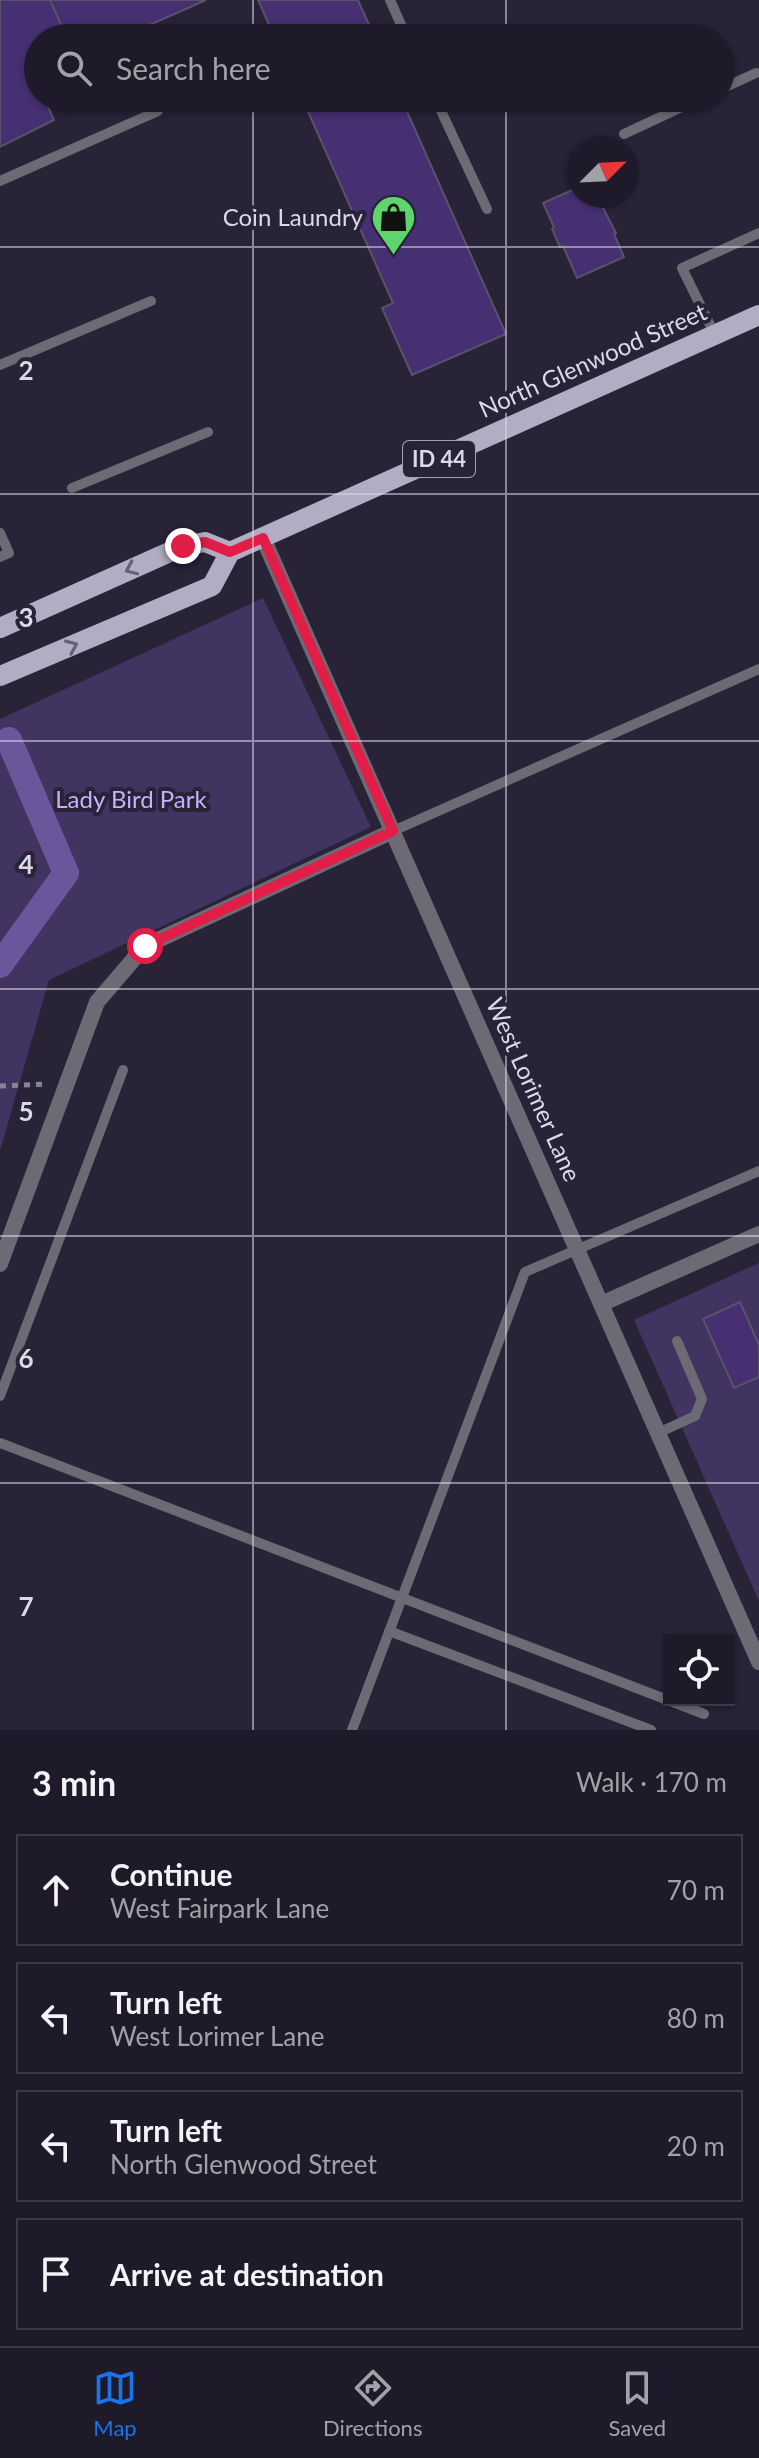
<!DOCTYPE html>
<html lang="en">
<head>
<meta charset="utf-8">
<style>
	:root { --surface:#1e1a29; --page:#2b2735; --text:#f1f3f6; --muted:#a1a1a8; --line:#3c3846; --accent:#1a73e8 }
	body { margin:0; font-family:Lato,sans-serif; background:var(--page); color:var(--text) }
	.controls { position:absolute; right:24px; bottom:24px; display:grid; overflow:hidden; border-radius:0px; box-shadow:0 2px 6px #0004 }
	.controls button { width:72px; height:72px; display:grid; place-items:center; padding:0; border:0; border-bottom:2px solid var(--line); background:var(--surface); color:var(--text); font:40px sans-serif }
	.compass { position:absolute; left:567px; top:136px; width:72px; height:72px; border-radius:50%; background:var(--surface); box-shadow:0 2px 6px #0004; rotate:66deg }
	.stop { position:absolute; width:24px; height:24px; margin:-18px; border:6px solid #e11d48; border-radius:50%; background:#fff }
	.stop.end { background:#e11d48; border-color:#fff; box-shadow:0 2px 8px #0008 }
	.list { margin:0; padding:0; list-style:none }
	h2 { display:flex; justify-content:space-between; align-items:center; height:104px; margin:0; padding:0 32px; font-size:34px }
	h2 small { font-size:26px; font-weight:400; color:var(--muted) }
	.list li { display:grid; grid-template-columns:52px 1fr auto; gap:24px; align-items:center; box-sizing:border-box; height:112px; margin:0 16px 16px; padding:0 16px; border:2px solid var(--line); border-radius:0px }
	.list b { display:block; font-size:30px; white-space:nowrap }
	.list p { margin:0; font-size:26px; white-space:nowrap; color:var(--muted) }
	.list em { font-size:26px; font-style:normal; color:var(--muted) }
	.icon { flex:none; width:44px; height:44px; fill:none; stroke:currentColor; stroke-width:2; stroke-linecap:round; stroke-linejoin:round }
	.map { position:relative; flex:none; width:759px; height:1730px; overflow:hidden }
	.search { position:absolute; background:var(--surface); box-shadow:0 2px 6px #0004; left:24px; right:24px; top:24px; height:88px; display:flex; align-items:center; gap:20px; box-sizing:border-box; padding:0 28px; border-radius:44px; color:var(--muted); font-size:30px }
	.sheet { height:616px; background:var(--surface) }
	nav { display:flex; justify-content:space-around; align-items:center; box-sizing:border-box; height:112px; border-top:2px solid var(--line); background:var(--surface); font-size:22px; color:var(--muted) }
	nav a { display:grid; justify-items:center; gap:4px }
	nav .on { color:var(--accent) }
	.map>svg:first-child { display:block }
</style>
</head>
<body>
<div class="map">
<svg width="759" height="1730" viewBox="0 0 759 1730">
	<rect width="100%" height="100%" fill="#282337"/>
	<path fill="#413460" d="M263 598 371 827 49 980 0 1151V719Z
		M759 1263V1601L634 1320Z"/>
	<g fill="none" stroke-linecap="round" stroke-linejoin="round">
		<path stroke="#6b569c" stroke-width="26" d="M0 965 66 873 9 740"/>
	</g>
	<path fill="#463072" stroke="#58536a" stroke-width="2" d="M0 0H50L67 38H38V98H55L46 102 54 120 0 147Z
		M50 0H206L120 38H67Z
		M258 0H358L375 38H275Z
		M302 98H401L506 334 412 375 382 308 393 303Z
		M579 187V196H597L616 233 614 234 624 257 577 278 563 246 560 247 552 229 554 227 543 203Z
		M740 1302 759 1345V1377L734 1388 703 1319Z"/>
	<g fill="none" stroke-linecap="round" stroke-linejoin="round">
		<path stroke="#888495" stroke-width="5" stroke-dasharray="6 6" stroke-linecap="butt" d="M0 1086 46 1084"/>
		<path stroke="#6c6a75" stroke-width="10" d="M390 0 407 38
			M721 89 756 73
			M435 98 487 209
			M624 134 701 98
			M0 181 158 111
			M715 335 682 268 759 233
			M0 365 151 301
			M72 488 208 432
			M0 533 9 553 0 557
			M393 831 759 669
			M0 1396 123 1070
			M658 1433 695 1416 702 1399 677 1341
			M0 1443 704 1714
			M389 1631 651 1730
			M352 1730 525 1272 759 1171"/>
		<path stroke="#6c6a75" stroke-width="16" d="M0 1264 97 1002 145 946 393 831
			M601 1304 759 1234"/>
		<path stroke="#6c6a75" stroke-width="16" d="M263 538 759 1662"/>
		<path stroke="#b2adc3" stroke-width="20" d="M0 628 183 546 205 542 230 552
			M0 676 212 586 230 552 759 315"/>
	</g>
	<defs><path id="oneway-chevron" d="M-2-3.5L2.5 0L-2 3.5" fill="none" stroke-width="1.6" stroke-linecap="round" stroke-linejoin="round" transform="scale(2)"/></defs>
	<g stroke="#666176">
		<use href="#oneway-chevron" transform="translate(131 569) rotate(156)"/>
		<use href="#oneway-chevron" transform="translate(72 646) rotate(-23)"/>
	</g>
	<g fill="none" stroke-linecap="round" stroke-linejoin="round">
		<path stroke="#e11d48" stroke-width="10" d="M145 946 393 831 263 538 230 552 205 542 183 546"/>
	</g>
	<path fill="none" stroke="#dcd9e7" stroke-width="2" stroke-opacity="0.55" d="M253 0V38M506 0V38M253 98V1730M506 98V1730M0 247H759M0 494H759M0 741H759M0 989H759M0 1236H759M0 1483H759"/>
	<defs>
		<symbol id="shop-pin" viewBox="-11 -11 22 30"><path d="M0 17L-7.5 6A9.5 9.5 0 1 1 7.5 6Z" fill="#5ed56c" stroke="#282337"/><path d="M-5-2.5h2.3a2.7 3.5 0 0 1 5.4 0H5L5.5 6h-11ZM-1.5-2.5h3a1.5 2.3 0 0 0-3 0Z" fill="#111"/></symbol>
	</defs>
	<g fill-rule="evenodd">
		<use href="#shop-pin" x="368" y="192" width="51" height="69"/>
	</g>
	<g text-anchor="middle" stroke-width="8" stroke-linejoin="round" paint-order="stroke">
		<rect fill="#282337" stroke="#a6a2b2" stroke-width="2" x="403" y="441" width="72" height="36" rx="6"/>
		<g font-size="22" font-weight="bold" fill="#dcd9e7">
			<text x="439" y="467">ID 44</text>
		</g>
		<g font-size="24" fill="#dcd9e7" stroke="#282337" text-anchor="end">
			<text x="363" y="226">Coin Laundry</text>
		</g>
		<g font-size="24" fill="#dcd9e7" stroke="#282337">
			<text transform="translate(593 361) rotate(-24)" y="8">North Glenwood Street</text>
			<text transform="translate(533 1090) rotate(66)" y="8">West Lorimer Lane</text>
		</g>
		<g font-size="24" fill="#c5b0ff" stroke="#282337">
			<text x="131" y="808">Lady Bird Park</text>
		</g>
	</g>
	<g font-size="26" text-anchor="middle" font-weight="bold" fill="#dcd9e7" stroke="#282337" stroke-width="8" stroke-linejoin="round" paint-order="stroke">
		<text x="26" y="380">2</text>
		<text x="26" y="627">3</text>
		<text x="26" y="874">4</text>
		<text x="26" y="1121">5</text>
		<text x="26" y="1368">6</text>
		<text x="26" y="1616">7</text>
	</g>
</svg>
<div class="controls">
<button><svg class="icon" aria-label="locate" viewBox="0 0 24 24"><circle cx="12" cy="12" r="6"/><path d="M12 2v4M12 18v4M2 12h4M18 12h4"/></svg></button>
</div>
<svg class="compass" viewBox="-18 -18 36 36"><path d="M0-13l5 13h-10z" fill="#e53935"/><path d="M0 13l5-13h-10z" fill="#a1a1a8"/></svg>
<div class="stop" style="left:145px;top:946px"></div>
<div class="stop end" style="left:183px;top:546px"></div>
<div class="search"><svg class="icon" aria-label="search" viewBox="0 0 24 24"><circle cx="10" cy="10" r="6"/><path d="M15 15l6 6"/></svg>Search here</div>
</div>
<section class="sheet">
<h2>3 min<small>Walk · 170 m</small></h2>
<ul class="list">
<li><svg class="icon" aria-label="ahead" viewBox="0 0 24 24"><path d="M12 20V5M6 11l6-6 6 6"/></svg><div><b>Continue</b><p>West Fairpark Lane</p></div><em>70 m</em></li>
<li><svg class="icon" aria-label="left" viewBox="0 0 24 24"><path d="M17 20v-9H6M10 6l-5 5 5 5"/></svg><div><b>Turn left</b><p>West Lorimer Lane</p></div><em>80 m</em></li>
<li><svg class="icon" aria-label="left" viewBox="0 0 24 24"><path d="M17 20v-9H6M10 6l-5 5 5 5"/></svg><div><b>Turn left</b><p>North Glenwood Street</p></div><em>20 m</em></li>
<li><svg class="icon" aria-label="arrive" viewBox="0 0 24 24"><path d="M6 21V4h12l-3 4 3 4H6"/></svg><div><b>Arrive at destination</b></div></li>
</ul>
</section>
<nav>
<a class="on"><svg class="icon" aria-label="map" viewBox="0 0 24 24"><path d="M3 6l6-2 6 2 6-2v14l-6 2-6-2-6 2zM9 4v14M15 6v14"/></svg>Map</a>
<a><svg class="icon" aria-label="directions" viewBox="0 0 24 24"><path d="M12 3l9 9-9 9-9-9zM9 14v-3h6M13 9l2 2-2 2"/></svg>Directions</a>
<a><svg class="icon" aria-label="saved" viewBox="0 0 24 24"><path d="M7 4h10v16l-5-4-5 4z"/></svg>Saved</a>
</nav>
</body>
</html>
